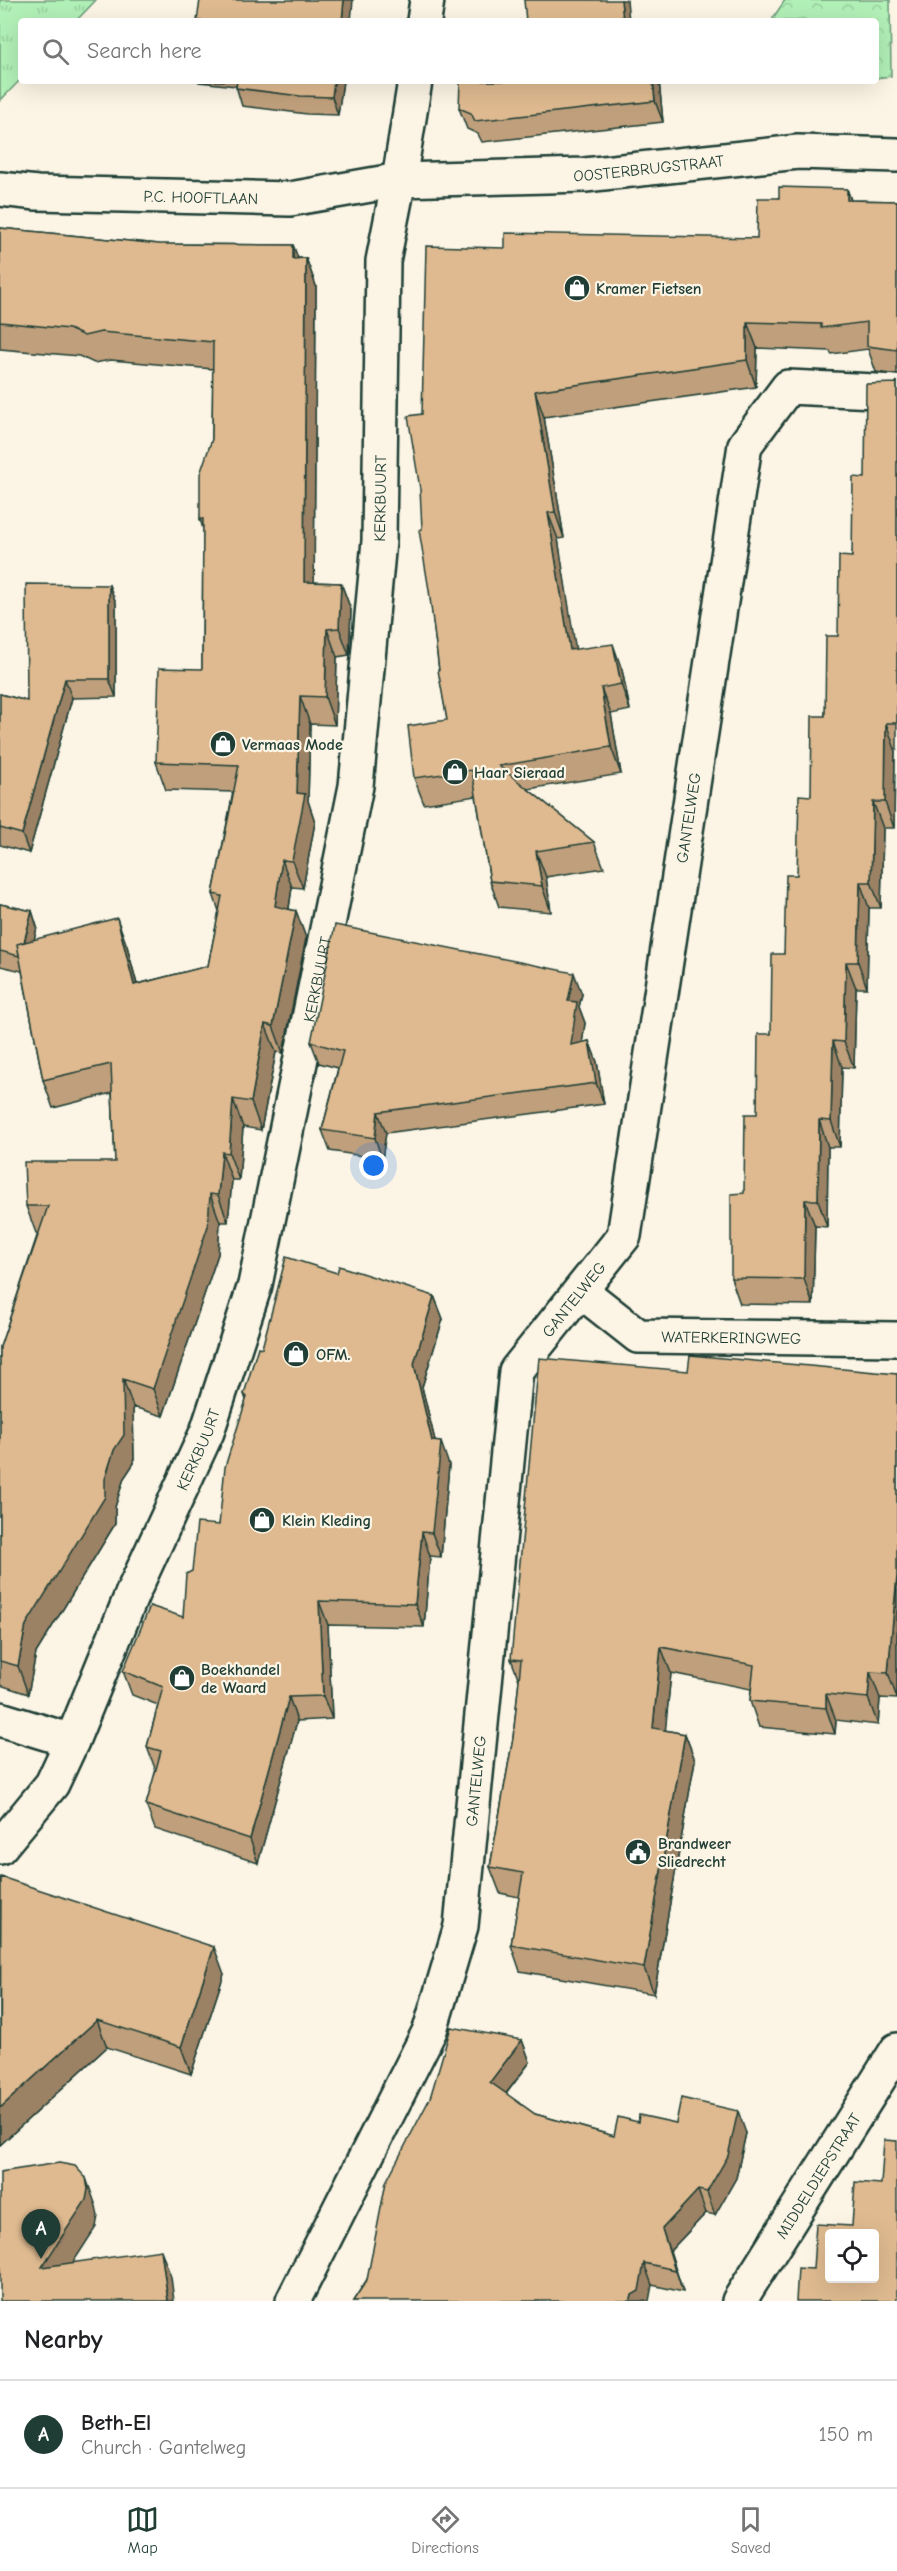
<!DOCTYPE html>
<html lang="en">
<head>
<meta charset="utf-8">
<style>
	:root { --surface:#fff; --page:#f2f2f2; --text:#202124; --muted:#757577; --line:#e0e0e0; --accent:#1f3d34 }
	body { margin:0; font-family:"Comic Neue",sans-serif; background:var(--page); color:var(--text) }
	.controls { position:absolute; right:18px; bottom:18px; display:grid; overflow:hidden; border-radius:6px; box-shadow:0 6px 24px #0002 }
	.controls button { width:54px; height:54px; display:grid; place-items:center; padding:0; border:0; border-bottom:2px solid var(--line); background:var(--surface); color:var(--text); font:30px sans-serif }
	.you { position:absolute; left:374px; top:1166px; width:21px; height:21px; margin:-15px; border:4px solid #fff; border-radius:50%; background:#1a73e8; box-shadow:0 0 0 9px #1a73e833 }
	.badge { display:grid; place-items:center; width:39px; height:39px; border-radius:50%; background:var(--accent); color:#fff; font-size:20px; font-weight:700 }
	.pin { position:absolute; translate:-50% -50px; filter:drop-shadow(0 2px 3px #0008) }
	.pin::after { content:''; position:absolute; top:32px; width:21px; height:18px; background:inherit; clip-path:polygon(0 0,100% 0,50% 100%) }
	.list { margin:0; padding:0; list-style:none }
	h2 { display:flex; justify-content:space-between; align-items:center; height:78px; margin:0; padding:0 24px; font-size:26px }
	h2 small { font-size:20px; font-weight:400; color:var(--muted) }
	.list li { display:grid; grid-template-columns:39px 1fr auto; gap:18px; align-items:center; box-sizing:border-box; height:108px; padding:0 24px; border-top:2px solid var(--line) }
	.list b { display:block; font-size:22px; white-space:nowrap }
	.list p { margin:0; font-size:20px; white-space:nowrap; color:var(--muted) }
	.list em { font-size:20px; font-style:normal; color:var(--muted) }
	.icon { flex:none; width:33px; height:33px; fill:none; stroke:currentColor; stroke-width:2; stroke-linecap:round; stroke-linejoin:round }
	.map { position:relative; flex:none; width:897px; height:2301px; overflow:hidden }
	.search { position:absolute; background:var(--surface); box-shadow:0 6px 24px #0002; left:18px; right:18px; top:18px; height:66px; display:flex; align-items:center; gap:15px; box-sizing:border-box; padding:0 21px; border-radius:6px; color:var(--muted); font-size:22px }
	.sheet { height:186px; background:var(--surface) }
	nav { display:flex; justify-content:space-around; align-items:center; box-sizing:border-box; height:84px; border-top:2px solid var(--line); background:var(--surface); font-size:16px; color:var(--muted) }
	nav a { display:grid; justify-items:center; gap:3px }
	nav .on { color:var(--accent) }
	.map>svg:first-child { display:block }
</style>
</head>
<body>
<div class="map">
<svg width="897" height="2301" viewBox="0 0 897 2301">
	<defs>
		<pattern id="grass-tufts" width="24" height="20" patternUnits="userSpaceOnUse" patternTransform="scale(1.5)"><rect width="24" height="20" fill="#b1f0b7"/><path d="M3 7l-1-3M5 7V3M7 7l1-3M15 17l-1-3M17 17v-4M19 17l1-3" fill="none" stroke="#98cf9e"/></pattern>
		<pattern id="forest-crowns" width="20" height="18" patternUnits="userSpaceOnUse" patternTransform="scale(1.5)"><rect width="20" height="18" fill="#b1f0b7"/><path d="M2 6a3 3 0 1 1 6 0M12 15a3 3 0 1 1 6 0" fill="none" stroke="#98cf9e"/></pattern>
	</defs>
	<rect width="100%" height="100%" fill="#fcf5e5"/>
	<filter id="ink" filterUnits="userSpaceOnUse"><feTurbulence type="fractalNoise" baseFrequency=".0167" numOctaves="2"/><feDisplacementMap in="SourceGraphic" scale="12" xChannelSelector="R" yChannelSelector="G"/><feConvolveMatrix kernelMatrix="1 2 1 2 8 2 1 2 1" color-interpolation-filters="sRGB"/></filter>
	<g filter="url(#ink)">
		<path fill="url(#grass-tufts)" stroke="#689676" stroke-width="1.5" d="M0 0H96L76 21H21V79L0 101Z"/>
		<path fill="url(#forest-crowns)" stroke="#689676" stroke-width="1.5" d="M785 0H890L891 76 876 78V21H773V18Z"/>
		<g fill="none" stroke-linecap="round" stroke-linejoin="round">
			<defs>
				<g id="street">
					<path d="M424 21 427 0"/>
					<path id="s1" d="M0 189 37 193 290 199 399 180 585 175 798 152 897 155"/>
					<path id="s2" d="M581 1291 638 1336 897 1339"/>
					<path d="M0 1719 72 1741"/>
					<path id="s3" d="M0 1847 52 1784 72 1741 133 1592 207 1432 255 1285 356 786 379 541 383 261 399 180 415 81"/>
					<path id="s4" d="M293 2301 430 2030 461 1926 516 1371 624 1236 745 445 788 387 897 392"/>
					<path id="s5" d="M739 2301 897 2050"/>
				</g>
			</defs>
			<use href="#street" stroke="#1f3d34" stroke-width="38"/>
			<use href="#street" stroke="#fcf5e5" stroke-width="33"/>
		</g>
		<path fill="#c0a07c" stroke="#1f3d34" stroke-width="1.5" d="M198 81H343L338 115 307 114 242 106 236 86 199 82Z
			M659 81 663 122 482 142 478 134 467 129 459 108Z
			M847 189 851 200 897 201V375L876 372 868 349 831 354 830 351 757 348 756 387 544 417 564 538 558 539 575 650 622 670 630 710 611 714 621 774 528 789 594 842 604 868 546 877 551 912 499 907 490 881 476 796 424 804 414 778 447 720 439 670 422 529V414L505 248 757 238 779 198Z
			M0 228 159 244 293 245 298 258H306L316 286 314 582 341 583 351 610 349 655 337 657 335 725 310 724 308 801 315 822 303 888 292 887 289 909 296 911 306 938 283 1053 276 1052 261 1130 243 1127 239 1180H232L228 1222H220L218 1254 163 1416 133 1407 134 1463 124 1478 115 1507V1524L36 1653 28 1694 0 1685V1347L38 1233H36L26 1206 115 1162 112 1093 53 1108 43 1080 22 971 0 966V904L32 911 37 927 34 940 127 946 137 984 208 966 219 911 213 894 233 792 166 790 156 762 202 669 203 529 200 519 212 439 213 369 111 360 94 363 79 356 0 349Z
			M897 381V749H895L894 828H883L881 908H869L867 988H856L854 1068 842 1067 840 1147H828L827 1227 815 1226 813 1305 740 1304 731 1278 784 954 865 478 896 383Z
			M109 585 116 603V697L72 698 29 853 0 845V694L27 701Z
			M582 994 579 1007 585 1023 582 1043 589 1041 597 1062 604 1104 386 1133 382 1159 330 1151 322 1130 338 1068 319 1063 311 1042Z
			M337 1273 434 1296 443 1319 422 1387 435 1441 449 1465 441 1557 430 1556 424 1627 328 1625 332 1719 297 1721 258 1863 155 1829 146 1805 156 1771 147 1747 158 1705 132 1695 123 1671 183 1617 219 1525 246 1400 244 1394 262 1348Z
			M688 1371 897 1374V1699L880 1698 878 1725 836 1720 835 1734 759 1727 750 1701 751 1689 671 1673 665 1730 685 1734 695 1760 654 1994 520 1971 511 1945 519 1897 500 1893 490 1867 513 1738 519 1680 511 1659Z
			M0 1878 224 1974 191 2074 107 2047 0 2145Z
			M522 2040 530 2062 506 2094 535 2114 614 2136 638 2122 676 2123 746 2133 736 2178 715 2215 706 2213 670 2251 683 2292 652 2285 353 2301Z"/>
		<path fill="#9c8265" stroke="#1f3d34" stroke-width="1.5" d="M344 0H353L351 21H342Z
			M621 0H627L629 21H623Z
			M334 81H343L338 115 332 97Z
			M653 81H659L663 122 655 101Z
			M847 189 856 215 847 200Z
			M293 245 303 272 293 259Z
			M306 258 316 286 314 609 304 582Z
			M747 322 757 348 756 387 747 360Z
			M535 391 544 417 564 538 555 512Z
			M548 513 558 539 580 676 570 650Z
			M341 583 351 610 349 655 339 628Z
			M109 585 116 603V697L109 679Z
			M327 629 337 657 335 725 325 697Z
			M613 644 622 670 630 710 621 684Z
			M65 679 72 698 29 853 22 834Z
			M601 688 611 714 621 774 611 747Z
			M300 696 310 724 308 801 315 822 303 888 292 861 297 793Z
			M886 723 895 749 894 828 885 802Z
			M873 802 883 828 881 908 871 882Z
			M536 851 546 877 551 912 542 886Z
			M282 860 292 887 285 934 275 906Z
			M860 882 869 908 867 988 858 962Z
			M32 911 37 927 27 972 21 956Z
			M296 911 306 938 283 1053 273 1026Z
			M117 918 127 946 144 1013 134 985Z
			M846 962 856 988 854 1068 844 1042Z
			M574 973 582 994 579 1007 585 1023 579 1066 571 1045 568 1001Z
			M265 1024 276 1052 261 1130 251 1102Z
			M589 1041 597 1062 604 1104 596 1083Z
			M833 1041 842 1067 840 1147 831 1121Z
			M233 1099 243 1127 239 1180 229 1153Z
			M378 1112 386 1133 382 1159 375 1138Z
			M819 1120 828 1147 827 1227 818 1200Z
			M222 1152 232 1180 228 1222 218 1195Z
			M210 1194 220 1222 218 1254 163 1416 153 1389Z
			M805 1200 815 1226 813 1305 804 1279Z
			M434 1296 443 1319 422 1387 439 1457 441 1442 449 1465 441 1557 432 1533V1441L414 1364Z
			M123 1379 133 1407 134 1463 124 1478 115 1507V1524L36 1653 28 1694 18 1666 26 1625 105 1479 114 1450Z
			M422 1532 430 1556 424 1627 415 1604Z
			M897 1576V1698L888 1673Z
			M319 1601 328 1625 332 1719 323 1696Z
			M661 1647 671 1673 663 1754 653 1728Z
			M870 1672 880 1698 878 1725 868 1698Z
			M826 1694 836 1720 835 1734 826 1708Z
			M289 1697 297 1721 258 1863 250 1839Z
			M685 1734 695 1760 654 1994 644 1968Z
			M214 1947 224 1974 191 2074 181 2047Z
			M97 2020 107 2047 0 2145V2108Z
			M522 2040 530 2062 498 2104 490 2082Z
			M738 2111 746 2133 736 2178 715 2215 707 2192Z
			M86 2178 96 2206 98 2216 96 2227 52 2295 42 2267Z
			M698 2190 706 2213 670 2251 683 2292 662 2229Z
			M161 2250 171 2277 174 2301H168Z
			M644 2263 652 2285 649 2301H630L632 2295Z"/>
		<path fill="#dfba90" stroke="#1f3d34" stroke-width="1.5" fill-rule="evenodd" d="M200 0H344L342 21H197Z
			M524 0H621L623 21H526Z
			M237 81H334L332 97 300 96 236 88Z
			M460 81H653L655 101 475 121 471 113 459 108Z
			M779 187 847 189V200L897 201V350L867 346V322L821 328V324L747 322V360L535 391 555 512 548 513 570 650 613 644 621 684 601 688 611 747 499 766 594 842 536 851 542 886 490 881 472 770 414 778 408 726 447 720 438 670H439L429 590 419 530 422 529 420 489 408 416 422 414 426 246 505 248V233L757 238 758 198H779Z
			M0 228 159 244 293 245V259L306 258 304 582 341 583 339 628 327 629 325 697 300 696 297 793 305 794 292 861 282 860 275 906 296 911 273 1026 265 1024 251 1102 233 1099 229 1153 222 1152 218 1195 210 1194 208 1226 153 1389 123 1379 124 1435 114 1450 105 1479V1497L26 1625 18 1666 0 1661V1347L48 1206H26L24 1162H115L111 1064 43 1080 17 944 117 918 134 985 208 966 222 896 213 894 239 765 156 762 159 668 202 669 203 519H200V474L212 439 213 342 101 332 84 336 69 329 0 322Z
			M897 381V723H886L885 802H873L871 882H860L858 962H846L844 1042 833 1041 831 1121 819 1120 818 1200H805L804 1279 731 1278V1194L744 1193 745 1114H757L758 1034H771L772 954H784L786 875H797L799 795 811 796 812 716H825L826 636H838L839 556 852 557 853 477 865 478 866 384 896 383Z
			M26 584 109 585V679H65L22 834 0 828V694L27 701Z
			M0 904 32 911 24 942 17 944 19 956 0 951Z
			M335 925 574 973 568 1001 577 1002 571 1045 589 1041 596 1083 378 1112 375 1138 322 1130 343 1051 311 1042Z
			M286 1257 337 1273 339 1266 434 1296 414 1364 432 1441 441 1442 432 1533 422 1532 415 1604 319 1601 323 1696 289 1697 250 1839 146 1805 161 1751 147 1747 163 1687 123 1671 150 1606 183 1617 186 1574 192 1571 197 1523 219 1525 225 1467 247 1397 244 1394 258 1347 262 1348Z
			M690 1355 897 1374V1576L888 1673 870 1672 868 1698 826 1694V1708L750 1701 754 1665 661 1647 653 1728 685 1734 644 1968 511 1945 523 1873 490 1867 513 1738 521 1660 511 1659 539 1358 688 1371Z
			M1 1877 214 1947 181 2047 97 2020 0 2108Z
			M451 2027 522 2040 490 2082 535 2114 614 2136 618 2117 638 2122 639 2115 676 2123 681 2098 738 2111 728 2156 707 2192 698 2190 662 2229 675 2270 644 2263 639 2291 632 2295 630 2301H353L367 2280 386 2182 430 2098Z
			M884 2140 897 2141V2301H796L798 2268 813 2269 816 2224 852 2226 855 2182 881 2184ZM830 2234H874V2278H830Z
			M59 2163 75 2166 86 2178 88 2189 86 2200 42 2267 161 2250 168 2301H0V2172Z"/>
	</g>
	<defs>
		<symbol id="shop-disc" viewBox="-11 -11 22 22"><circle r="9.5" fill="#1f3d34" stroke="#fcf5e5"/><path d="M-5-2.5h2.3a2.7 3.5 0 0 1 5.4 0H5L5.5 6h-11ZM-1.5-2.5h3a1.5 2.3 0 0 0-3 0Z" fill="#fff"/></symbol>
		<symbol id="civic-disc" viewBox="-11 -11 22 22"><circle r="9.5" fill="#1f3d34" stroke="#fcf5e5"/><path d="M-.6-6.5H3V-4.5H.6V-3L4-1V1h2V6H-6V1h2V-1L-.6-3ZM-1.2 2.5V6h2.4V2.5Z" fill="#fff"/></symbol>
	</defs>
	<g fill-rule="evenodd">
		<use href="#shop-disc" x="562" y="273" width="30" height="30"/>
		<use href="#shop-disc" x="208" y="729" width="30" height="30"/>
		<use href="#shop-disc" x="440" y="757" width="30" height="30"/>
		<use href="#shop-disc" x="281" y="1339" width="30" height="30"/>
		<use href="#shop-disc" x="247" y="1505" width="30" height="30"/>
		<use href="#shop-disc" x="167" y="1663" width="30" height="30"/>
		<use href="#civic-disc" x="623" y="1837" width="30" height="30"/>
	</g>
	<g text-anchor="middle" stroke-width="4.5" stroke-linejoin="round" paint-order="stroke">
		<g font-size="16" fill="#1f3d34" stroke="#fcf5e5">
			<text dy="6" stroke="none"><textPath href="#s1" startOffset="651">OOSTERBRUGSTRAAT</textPath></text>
			<text dy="6" stroke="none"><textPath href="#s1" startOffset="201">P.C. HOOFTLAAN</textPath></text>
			<text dy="6" stroke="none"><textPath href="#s3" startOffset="1419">KERKBUURT</textPath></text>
			<text dy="6" stroke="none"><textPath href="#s4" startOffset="1566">GANTELWEG</textPath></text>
			<text dy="6" stroke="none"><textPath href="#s3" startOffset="933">KERKBUURT</textPath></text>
			<text dy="6" stroke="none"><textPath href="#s4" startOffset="1062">GANTELWEG</textPath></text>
			<text dy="6" stroke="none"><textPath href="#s2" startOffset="166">WATERKERINGWEG</textPath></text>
			<text dy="6" stroke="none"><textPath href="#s3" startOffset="447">KERKBUURT</textPath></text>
			<text dy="6" stroke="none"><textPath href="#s4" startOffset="558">GANTELWEG</textPath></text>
			<text dy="6" stroke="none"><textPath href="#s5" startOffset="148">MIDDELDIEPSTRAAT</textPath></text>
		</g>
		<g font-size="16" font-weight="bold" fill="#1f3d34" stroke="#fcf5e5" text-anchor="start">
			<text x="596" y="294">Kramer Fietsen</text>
			<text x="242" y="750">Vermaas Mode</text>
			<text x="474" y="778">Haar Sieraad</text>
			<text x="316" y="1360">OFM.</text>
			<text x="282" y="1526">Klein Kleding</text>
			<text x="201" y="1675">Boekhandel<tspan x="201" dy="18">de Waard</tspan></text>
			<text x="658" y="1849">Brandweer<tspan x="658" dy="18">Sliedrecht</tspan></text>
		</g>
	</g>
</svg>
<div class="controls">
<button><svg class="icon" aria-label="locate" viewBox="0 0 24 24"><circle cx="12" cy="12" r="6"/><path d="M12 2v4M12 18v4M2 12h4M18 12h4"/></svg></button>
</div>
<div class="you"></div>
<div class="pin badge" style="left:41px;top:2259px">A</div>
<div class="search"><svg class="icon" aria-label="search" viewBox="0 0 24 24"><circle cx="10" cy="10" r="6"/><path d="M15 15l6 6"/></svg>Search here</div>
</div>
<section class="sheet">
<h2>Nearby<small></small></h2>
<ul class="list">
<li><span class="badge">A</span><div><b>Beth-El</b><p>Church · Gantelweg</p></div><em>150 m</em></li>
</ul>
</section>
<nav>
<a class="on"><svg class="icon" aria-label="map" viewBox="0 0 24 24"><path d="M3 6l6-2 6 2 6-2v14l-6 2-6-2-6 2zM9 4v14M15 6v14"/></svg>Map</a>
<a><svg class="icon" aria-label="directions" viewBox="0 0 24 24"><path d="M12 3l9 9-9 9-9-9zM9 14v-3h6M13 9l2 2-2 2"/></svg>Directions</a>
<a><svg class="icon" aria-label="saved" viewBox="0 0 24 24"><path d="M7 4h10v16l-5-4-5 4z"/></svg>Saved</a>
</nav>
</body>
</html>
